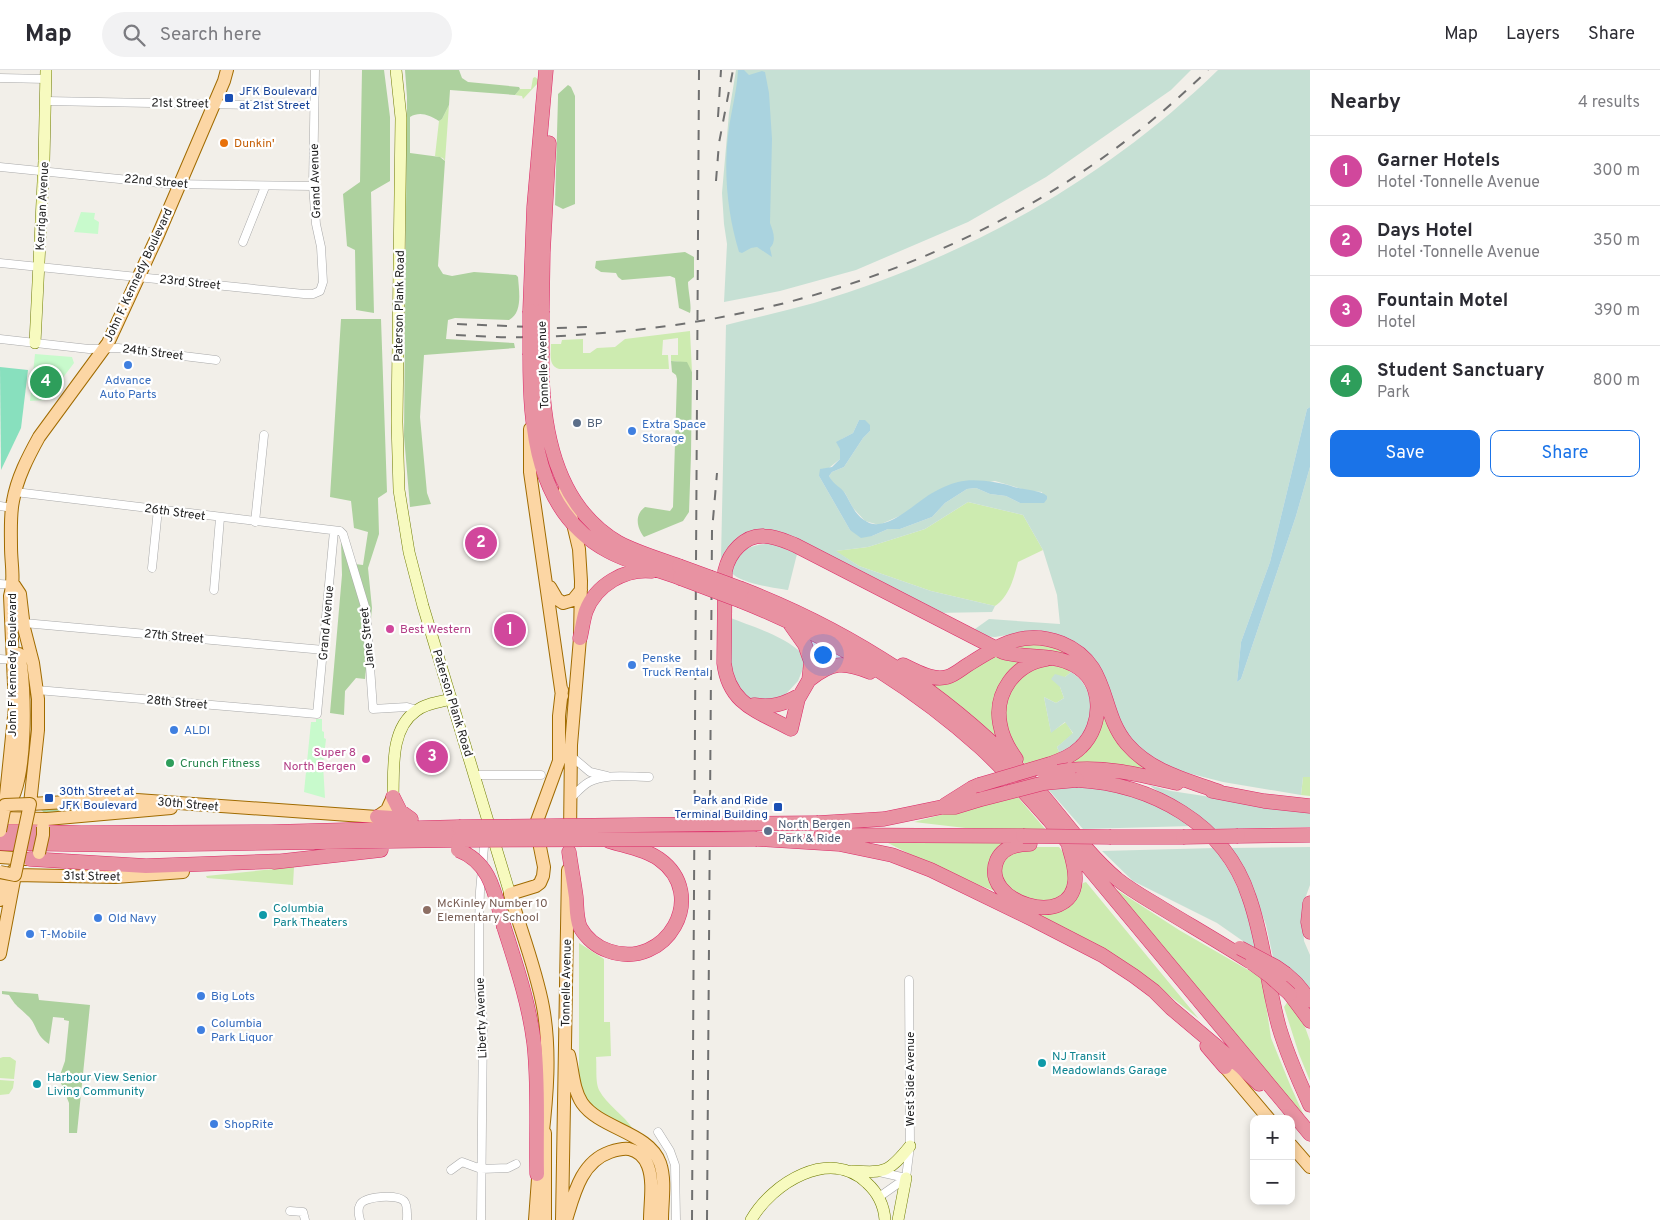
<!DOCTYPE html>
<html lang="en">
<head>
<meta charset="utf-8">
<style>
	:root { --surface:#fff; --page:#f2f2f3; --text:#2b2b33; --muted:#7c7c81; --line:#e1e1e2; --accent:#1a73e8 }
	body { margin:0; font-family:Overpass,sans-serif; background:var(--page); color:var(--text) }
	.controls { position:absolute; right:15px; bottom:15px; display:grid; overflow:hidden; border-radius:10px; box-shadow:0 2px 8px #0003 }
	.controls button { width:45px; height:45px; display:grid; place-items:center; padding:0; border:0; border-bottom:1px solid var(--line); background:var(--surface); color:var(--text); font:25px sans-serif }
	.you { position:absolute; left:822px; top:584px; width:18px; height:18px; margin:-12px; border:4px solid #fff; border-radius:50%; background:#1a73e8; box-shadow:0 0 0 8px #1a73e833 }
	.badge { display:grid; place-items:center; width:32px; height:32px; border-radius:50%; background:var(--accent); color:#fff; font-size:16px; font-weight:700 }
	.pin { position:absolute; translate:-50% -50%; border:2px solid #fff; box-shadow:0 1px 5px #0006 }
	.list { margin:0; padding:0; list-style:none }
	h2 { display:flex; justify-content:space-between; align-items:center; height:65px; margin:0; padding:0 20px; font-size:21px }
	h2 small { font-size:16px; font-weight:400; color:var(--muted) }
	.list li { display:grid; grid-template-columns:32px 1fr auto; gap:15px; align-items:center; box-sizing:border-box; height:70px; padding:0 20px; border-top:1px solid var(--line) }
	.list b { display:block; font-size:19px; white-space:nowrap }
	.list p { margin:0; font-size:16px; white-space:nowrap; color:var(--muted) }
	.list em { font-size:16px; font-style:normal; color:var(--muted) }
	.actions { display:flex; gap:10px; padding:15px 20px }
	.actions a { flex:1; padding:11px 0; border:1px solid var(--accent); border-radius:10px; text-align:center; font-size:18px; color:var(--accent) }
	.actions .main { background:var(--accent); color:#fff }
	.icon { flex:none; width:28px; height:28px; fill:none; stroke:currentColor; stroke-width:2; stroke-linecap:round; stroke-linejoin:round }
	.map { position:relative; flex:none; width:1310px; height:1150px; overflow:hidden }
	header { display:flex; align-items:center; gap:30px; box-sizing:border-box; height:70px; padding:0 25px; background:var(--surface); border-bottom:1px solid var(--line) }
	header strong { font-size:24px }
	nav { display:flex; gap:28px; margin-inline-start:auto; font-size:18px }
	.search { width:350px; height:45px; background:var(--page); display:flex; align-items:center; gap:12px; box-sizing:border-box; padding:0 18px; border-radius:28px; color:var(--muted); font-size:19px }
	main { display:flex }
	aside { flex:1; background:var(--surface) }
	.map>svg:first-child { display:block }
</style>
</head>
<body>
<header>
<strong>Map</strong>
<div class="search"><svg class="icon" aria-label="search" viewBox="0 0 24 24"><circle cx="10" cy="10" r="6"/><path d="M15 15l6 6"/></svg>Search here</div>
<nav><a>Map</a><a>Layers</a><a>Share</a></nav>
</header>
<main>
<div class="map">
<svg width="1310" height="1150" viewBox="0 0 1310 1150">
	<rect width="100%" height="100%" fill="#f2efe9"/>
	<path fill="#cdebb0" d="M535 7 539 10 538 13 523 29 522 26 515 25 520 19H531L533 8Z
		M449 35 445 91 443 88 435 86 439 51 442 49Z
		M690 261 692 302C688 293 680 291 671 291V285H678V268L663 270 662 285H668L669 299H559C548 296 551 284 551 274H561L562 270 583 269V283H590L597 278 615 277 625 269Z
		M968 432 1023 445 1043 480 1018 492C1014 508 1009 527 995 536L931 521 859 496 835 481 868 477 925 459Z
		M1035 571C1078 575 1093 600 1106 637 1109 646 1112 657 1117 666 1125 680 1137 689 1150 698L1148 700 1110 694 1054 697 1052 696C1062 693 1072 690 1080 683 1110 660 1108 611 1076 591 1056 579 1030 584 1008 579V576L1023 572Z
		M995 584 1036 588 1018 596 997 663 994 665 922 607 955 608 988 591Z
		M1050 595 1065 598 1071 602 1065 607 1060 617 1064 628 1056 633 1044 627 1051 662 1066 652 1073 664 1057 677 1060 684 1026 696 1009 671 1004 634 1016 610 1040 596Z
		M1303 707H1310V726L1301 725Z
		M1016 725 1046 760 974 759 914 752Z
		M1017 771 991 808 995 821 953 806 888 773Z
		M1026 777H1059L1066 786 1071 810 1067 819 1057 829 1045 832 1015 825 1000 806C1003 785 1008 786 1026 777Z
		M294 797 293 815 207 808 206 806Z
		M1086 812 1199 949 1137 900 1035 845C1063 838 1068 840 1083 813Z
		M1111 816 1179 860 1262 908 1271 968 1291 1017 1306 1050Z
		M579 873 604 889V952H610L611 986 596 987C597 996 595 1012 599 1020 607 1035 624 1045 633 1059 616 1050 591 1042 583 1023 581 1018 580 1012 579 1007Z
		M1288 931 1305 957 1310 971V1011L1299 984 1284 937Z
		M3 987H10L16 991 14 1009 0 1008V988Z
		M0 1010 14 1011 13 1018 9 1024 0 1025Z"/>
	<path fill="#add19e" d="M362 0H384L390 47V111L371 122 374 243 356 240 355 180 347 176 343 124 360 112Z
		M405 0H459L462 8 468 12 519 17 520 19 515 25 450 20 449 35 442 49 439 51C429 45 420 41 410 47V83L440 87 445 91 438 196 443 204 452 206 474 202 516 205 518 207C519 221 523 243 509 250L455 248 448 250 446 269 514 273 515 278 424 285 420 347 427 423 431 434 410 437 404 366 407 27Z
		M568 15 571 17 575 26V134L563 139 555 135 558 28V24Z
		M685 182 694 187V207L688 212C688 221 692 236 690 243L679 238 675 208 670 206 622 210 618 207 616 203 601 202 595 198 596 191Z
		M341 249H381L387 422 378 428 379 464 368 498 372 538 365 609 356 608 345 621 344 645 330 643 342 505 341 469 355 494 363 495 368 462 354 458 351 431 330 427Z
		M671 291 687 292 692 302 691 385 689 442 683 451 644 467C637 458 634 445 645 437L670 441 673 437 677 309 676 305 672 302Z
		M145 734 46 744 41 740V737Z
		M2 921 38 924 39 930 90 935 77 1063H69V1033L59 1008 65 991 69 951 64 950V948L53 947 49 974C35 965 37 954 28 946 19 937 16 937 9 925L2 924Z"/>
	<path fill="#c6e0d4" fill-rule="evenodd" d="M736 0H1191L1171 20 1046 107 968 152 856 200 780 221 724 232 727 174 724 154 722 123 729 43Z
		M1218 0H1310V337L1307 339 1270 492 1241 572 1237 612 1241 609 1296 446 1310 397V707H1303L1301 725 1223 712 1168 698 1141 681 1122 659 1098 596 1073 571 1039 560 995 567 980 566 975 559 989 549 1060 554 1057 525 1043 480 1023 445 968 432 925 459 868 477 836 481 859 496 931 521 995 536 992 542 934 543 772 460 739 466 721 489 726 255C755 248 785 241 814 233 965 188 1105 110 1218 0ZM859 350 870 361 863 368 844 397 832 402 829 406 833 414 845 423 853 438 865 451 879 455 904 444 933 423 995 411 1029 421 1042 422 1044 433H1020L1006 426 990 424 976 418 967 419 945 433 932 447 900 459H888L872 466 850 460 819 406 840 389V379L842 369 853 363Z
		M771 473 797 484 788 520C775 518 738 513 731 502 743 478 744 477 771 473Z
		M728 547C753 557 783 565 803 584L804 596 798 611 785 625 768 631 749 630 732 610Z
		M1071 602C1092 614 1096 643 1084 662 1078 672 1069 678 1060 684L1057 677 1073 663 1065 652 1051 663 1044 627 1056 633 1064 628 1060 617 1051 609 1055 604 1065 607Z
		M1149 715 1171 721 1310 742V757L1211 759Z
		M1084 717 1120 721 1158 736 1192 756 1083 759 1047 718Z
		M1310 777V815L1302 837 1304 871 1310 885V918L1291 899 1273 887 1266 855 1252 816 1229 778Z
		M1215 778 1231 804 1249 842 1260 883 1217 853 1133 811 1102 781Z"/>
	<path fill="#c8facc" d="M81 142 95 143 94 149 99 152 98 164 74 162Z
		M35 284 72 287 74 293 46 330 30 331Z
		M316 649H322V661L324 662V668L326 669 323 695 325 728 304 722 311 652H316Z"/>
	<path fill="#88e0be" d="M0 297 28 300 21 358 1 400Z"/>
	<path fill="#aad3df" d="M738 0H744L749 5 762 1 765 2 769 23 772 69 770 153C773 161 777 171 770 178L772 187 757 177 751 178 742 183 739 182C727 142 723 99 729 58 732 38 737 20 738 0Z
		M1310 337V397L1296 446 1241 609 1237 612 1241 572 1270 492 1307 339Z
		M859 350H865L870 355V361L863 368 844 397 832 402 829 406C834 416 842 417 846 425 851 434 855 444 864 450 885 466 916 431 934 422 941 418 950 414 958 412 974 408 999 412 1014 417 1024 420 1040 420 1047 426V429L1044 433H1020L1006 426 990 424 976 418 967 419 945 433 932 447 900 459H888L872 466 861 468 850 460 819 406 820 399 832 397 840 389V379L836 372 853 363Z"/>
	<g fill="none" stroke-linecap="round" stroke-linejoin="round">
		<defs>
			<path id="street" d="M0 8 46 9
				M46 31 314 36
				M0 97 169 114 313 116
				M243 172 265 117
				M0 193 304 224H313L320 221 323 212 321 177 316 154 313 116 315 0
				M0 269 89 279 118 278 216 290
				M15 422 340 461 343 464 366 540 373 639 407 637 417 640
				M0 436 12 438
				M255 452 264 365
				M152 498 158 439
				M0 514 14 515
				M214 520 220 448
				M24 553 324 580
				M0 589 12 590
				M37 620 317 644 334 461
				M571 686 590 702 607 706
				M475 705H541
				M571 728C577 722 582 716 589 712 606 703 631 707 649 707
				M658 1062 670 1081 675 1095 676 1150
				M451 1100 462 1092 481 1099 508 1098 516 1094
				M879 1102 906 1108
				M879 1127 906 1108 910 1076 909 910
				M290 1141 303 1142 305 1150
				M360 1150C359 1145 357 1140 360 1135 364 1126 397 1124 404 1131 408 1135 407 1145 407 1150
				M481 1150 483 953 479 919V854L480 821 485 766"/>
			<path id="secondary" d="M396 0 401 48 397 352 399 420 409 482 423 536 510 824
				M35 273 44 91 46 0
				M393 727C394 699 390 659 416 641 426 633 440 632 452 629
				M853 1101C886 1103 889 1102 910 1076
				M751 1150C772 1113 830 1077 867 1113 878 1123 884 1135 885 1150
				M898 1150 906 1108"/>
			<path id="primary" d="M530 359V402L562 626
				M565 420 579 479 581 511 580 568 571 675 570 765
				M14 515 20 524 24 558 33 593 38 629V660L30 734 123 729 377 747 387 740 393 727
				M550 517 557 529 563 533 573 530 581 520
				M5 735 15 637 10 526C15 509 11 494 11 477 11 462 10 445 13 431 17 408 28 387 39 367L108 273 158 165 224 11 227 0
				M6 738C28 716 26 615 19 584
				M0 748 47 749 171 738
				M0 787 27 789
				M0 830 7 807 16 798
				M0 884 15 805 115 807 183 802
				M569 985C573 1001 573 1019 582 1033 600 1059 649 1062 660 1093 666 1110 662 1132 662 1150
				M1225 997 1269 1049
				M545 1063V1150
				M542 1070C547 1027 551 981 543 937 536 899 521 861 510 824L536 816 540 813 543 806 544 797 538 767 537 751 559 691V646L562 620
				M1291 1075 1310 1097
				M535 1150 539 1095
				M562 1150 568 800
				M566 1150C574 1124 581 1092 610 1082 616 1080 622 1078 629 1079 638 1081 645 1088 648 1096 654 1112 650 1133 650 1150"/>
			<path id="highway" d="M530 241 534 137 546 0
				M542 241 543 182 549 73
				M530 285C530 357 535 442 608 481 630 493 656 499 680 508
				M542 285C541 354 553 435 619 473 638 483 659 489 679 496
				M742 519C851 561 952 626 1032 713 1061 745 1084 781 1117 809 1132 821 1149 830 1165 840 1193 857 1221 873 1249 891
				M741 531C829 566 910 614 981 678 1005 700 1027 725 1049 750L1310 1064
				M788 551 805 575 811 592 809 610 798 629 791 659C758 641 729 635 724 593L725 501C729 483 744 465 764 466 775 466 785 471 795 475L1003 582C1026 589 1052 583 1074 595 1104 611 1104 655 1081 677 1072 686 1061 690 1050 694
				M580 568C582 560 583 550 586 541 596 515 625 498 652 501
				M903 595C917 601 932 611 947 607 955 605 962 598 969 594 999 575 1024 559 1061 573 1112 594 1098 640 1127 674 1151 702 1187 710 1220 722
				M809 610C832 592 843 591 870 602
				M754 635C772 638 784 634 800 625
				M1016 689C1008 678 1002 667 1000 654 994 623 1015 594 1046 589
				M1069 700C1106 696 1140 705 1177 713
				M1077 710C1151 714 1225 753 1249 827 1264 869 1267 914 1279 957 1287 984 1298 1009 1310 1035
				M1212 721 1264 731 1310 736
				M393 727 400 741 411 749
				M945 735 972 718 979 715
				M377 747 408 749
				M818 753 884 749 942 737H955L978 730
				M0 761 81 763 271 762 459 757
				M821 765 1023 766
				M1238 766 1310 765
				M1111 767H1183
				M757 769 839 774 892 785 931 800 1034 850 1102 885 1134 906 1154 921 1171 938 1241 997 1259 1014
				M0 773 125 775 458 770
				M1030 774C1017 774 1003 777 997 790 979 832 1071 861 1075 811 1076 799 1072 787 1069 777
				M569 782C571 797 574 812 576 827 577 837 576 847 580 857 586 868 597 877 609 881 666 901 710 825 659 789 645 779 625 776 609 771
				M30 789 146 796 283 791
				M274 792 381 780
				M1310 833 1308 852 1310 862
				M504 857C516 895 529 933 534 973 539 1016 536 1060 537 1104
				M1286 904 1296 913 1310 930
				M1290 924 1310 951
				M1207 976 1225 997"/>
		</defs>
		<use href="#street" stroke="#a9a9a9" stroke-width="9"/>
		<use href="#secondary" stroke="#707d05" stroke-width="12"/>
		<use href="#primary" stroke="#a06b00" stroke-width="14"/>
		<use href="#highway" stroke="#dc2a67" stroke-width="15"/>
		<use href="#street" stroke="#fff" stroke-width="8"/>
		<use href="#secondary" stroke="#f7fabf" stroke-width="11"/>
		<use href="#primary" stroke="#fcd6a4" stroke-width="12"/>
		<use href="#highway" stroke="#e892a2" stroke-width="14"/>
		<path stroke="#707070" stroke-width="2" stroke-dasharray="10 10" stroke-linecap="butt" d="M718 47 721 0
			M716 111 719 73 733 0
			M457 254 556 258 589 257
			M456 265C479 266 503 268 526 267 559 267 592 264 625 261 841 240 1052 153 1208 0
			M692 1150 699 0
			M707 1150 712 461 717 403"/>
		<defs>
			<path id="primary-bridge" d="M0 761 5 735 30 734 15 805 0 802
				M39 783 43 765V757"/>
			<path id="highway-bridge" d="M530 285V241
				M542 285V241
				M679 496 742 519
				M680 508 741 531
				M1045 704 1069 700
				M979 715 1050 694
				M978 730 1044 713 1077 710
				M459 757 818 753
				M1023 766 1111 767
				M1183 767 1238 766
				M458 770 757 769
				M458 780C492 793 495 826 504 857
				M1240 878 1276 897 1286 904
				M1252 893 1270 906 1290 924"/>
		</defs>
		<use href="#primary-bridge" stroke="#a06b00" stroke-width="14" stroke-linecap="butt"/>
		<use href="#highway-bridge" stroke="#dc2a67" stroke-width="15" stroke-linecap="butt"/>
		<use href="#primary-bridge" stroke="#fcd6a4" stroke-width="12"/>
		<use href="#highway-bridge" stroke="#e892a2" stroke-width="14"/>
	</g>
	<g fill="#1a4fb4" stroke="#fff" stroke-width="2">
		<rect x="224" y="23" width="10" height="10" rx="2.5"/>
		<rect x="44" y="723" width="10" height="10" rx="2.5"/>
		<rect x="773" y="732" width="10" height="10" rx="2.5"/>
	</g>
	<circle fill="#e8710a" stroke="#fff" stroke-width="2" cx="224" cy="73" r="5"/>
	<g fill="#3f7fe0" stroke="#fff" stroke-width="2">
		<circle cx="128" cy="295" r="5"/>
		<circle cx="632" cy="361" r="5"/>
		<circle cx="632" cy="595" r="5"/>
		<circle cx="174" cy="660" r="5"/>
		<circle cx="98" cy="848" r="5"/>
		<circle cx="30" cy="864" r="5"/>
		<circle cx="201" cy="926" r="5"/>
		<circle cx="201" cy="960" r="5"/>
		<circle cx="214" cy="1054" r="5"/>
	</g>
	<g fill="#5c6f8a" stroke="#fff" stroke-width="2">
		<circle cx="577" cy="353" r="5"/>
		<circle cx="768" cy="761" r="5"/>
	</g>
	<g fill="#d1479c" stroke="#fff" stroke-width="2">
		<circle cx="390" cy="559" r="5"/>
		<circle cx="366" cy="689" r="5"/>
	</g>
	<circle fill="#2e9e5b" stroke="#fff" stroke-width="2" cx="170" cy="693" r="5"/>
	<circle fill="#8d6e63" stroke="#fff" stroke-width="2" cx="427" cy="840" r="5"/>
	<g fill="#0f9aa8" stroke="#fff" stroke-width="2">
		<circle cx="263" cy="845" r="5"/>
		<circle cx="1042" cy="993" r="5"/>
		<circle cx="37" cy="1014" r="5"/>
	</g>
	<g text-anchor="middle" stroke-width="4.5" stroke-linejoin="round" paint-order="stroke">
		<g font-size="12" fill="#164399" stroke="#fff" text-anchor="start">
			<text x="239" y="25">JFK Boulevard<tspan x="239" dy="14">at 21st Street</tspan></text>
			<text x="59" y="725">30th Street at<tspan x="59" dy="14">JFK Boulevard</tspan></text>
			<text x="768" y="734" text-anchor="end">Park and Ride<tspan x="768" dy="14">Terminal Building</tspan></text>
		</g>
		<g font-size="12" fill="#222" stroke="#fff">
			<text transform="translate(180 33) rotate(1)" y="4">21st Street</text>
			<text transform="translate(156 111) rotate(5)" y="4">22nd Street</text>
			<text transform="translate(315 111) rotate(-92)" y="4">Grand Avenue</text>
			<text transform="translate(42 136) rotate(-87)" y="4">Kerrigan Avenue</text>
			<text transform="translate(138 205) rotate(-65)" y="4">John F. Kennedy Boulevard</text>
			<text transform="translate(190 212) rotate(6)" y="4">23rd Street</text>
			<text transform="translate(399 236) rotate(-89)" y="4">Paterson Plank Road</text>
			<text transform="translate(153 282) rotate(7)" y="4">24th Street</text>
			<text transform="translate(543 295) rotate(-92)" y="4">Tonnelle Avenue</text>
			<text transform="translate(175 442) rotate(8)" y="4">26th Street</text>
			<text transform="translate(326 553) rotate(-85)" y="4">Grand Avenue</text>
			<text transform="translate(174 566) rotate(5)" y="4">27th Street</text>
			<text transform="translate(367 568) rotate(-96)" y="4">Jane Street</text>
			<text transform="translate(12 595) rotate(-90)" y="4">John F Kennedy Boulevard</text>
			<text transform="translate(177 632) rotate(5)" y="4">28th Street</text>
			<text transform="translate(453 633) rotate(73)" y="4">Paterson Plank Road</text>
			<text transform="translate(188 734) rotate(5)" y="4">30th Street</text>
			<text transform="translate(92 806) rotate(1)" y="4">31st Street</text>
			<text transform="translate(566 913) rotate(-89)" y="4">Tonnelle Avenue</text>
			<text transform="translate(481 948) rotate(-92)" y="4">Liberty Avenue</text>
			<text transform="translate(910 1009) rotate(-90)" y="4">West Side Avenue</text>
		</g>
		<g font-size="12" fill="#c56008" stroke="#fff" text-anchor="start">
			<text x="234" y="77">Dunkin'</text>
		</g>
		<g font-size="12" fill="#366cbe" stroke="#fff" text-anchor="start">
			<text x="128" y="314" text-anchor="middle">Advance<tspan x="128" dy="14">Auto Parts</tspan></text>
			<text x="642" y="358">Extra Space<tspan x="642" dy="14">Storage</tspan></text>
			<text x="642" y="592">Penske<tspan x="642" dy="14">Truck Rental</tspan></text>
			<text x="184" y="664">ALDI</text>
			<text x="108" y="852">Old Navy</text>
			<text x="40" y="868">T-Mobile</text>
			<text x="211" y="930">Big Lots</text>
			<text x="211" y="957">Columbia<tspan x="211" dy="14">Park Liquor</tspan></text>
			<text x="224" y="1058">ShopRite</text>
		</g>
		<g font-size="12" fill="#4e5e75" stroke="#fff" text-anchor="start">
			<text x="587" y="357">BP</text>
			<text x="778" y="758">North Bergen<tspan x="778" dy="14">Park &amp; Ride</tspan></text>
		</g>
		<g font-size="12" fill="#b23c85" stroke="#fff" text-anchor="start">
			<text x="400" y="563">Best Western</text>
			<text x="356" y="686" text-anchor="end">Super 8<tspan x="356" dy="14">North Bergen</tspan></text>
		</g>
		<g font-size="12" fill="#27864d" stroke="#fff" text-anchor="start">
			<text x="180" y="697">Crunch Fitness</text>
		</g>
		<g font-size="12" fill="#785e54" stroke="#fff" text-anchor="start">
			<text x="437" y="837">McKinley Number 10<tspan x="437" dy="14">Elementary School</tspan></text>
		</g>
		<g font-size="12" fill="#0d838f" stroke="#fff" text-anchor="start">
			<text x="273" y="842">Columbia<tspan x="273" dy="14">Park Theaters</tspan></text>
			<text x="1052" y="990">NJ Transit<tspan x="1052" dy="14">Meadowlands Garage</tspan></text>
			<text x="47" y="1011">Harbour View Senior<tspan x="47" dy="14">Living Community</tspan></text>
		</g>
	</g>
</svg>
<div class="controls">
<button>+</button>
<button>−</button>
</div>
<div class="you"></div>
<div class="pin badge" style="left:510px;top:560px;background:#d1479c">1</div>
<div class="pin badge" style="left:481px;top:473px;background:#d1479c">2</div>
<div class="pin badge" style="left:432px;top:687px;background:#d1479c">3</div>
<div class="pin badge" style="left:46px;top:312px;background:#2e9e5b">4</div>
</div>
<aside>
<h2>Nearby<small>4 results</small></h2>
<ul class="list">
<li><span class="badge" style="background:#d1479c">1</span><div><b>Garner Hotels</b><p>Hotel · Tonnelle Avenue</p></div><em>300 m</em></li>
<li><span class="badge" style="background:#d1479c">2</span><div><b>Days Hotel</b><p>Hotel · Tonnelle Avenue</p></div><em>350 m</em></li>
<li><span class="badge" style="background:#d1479c">3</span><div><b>Fountain Motel</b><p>Hotel</p></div><em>390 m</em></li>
<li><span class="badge" style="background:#2e9e5b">4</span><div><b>Student Sanctuary</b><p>Park</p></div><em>800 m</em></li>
</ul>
<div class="actions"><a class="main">Save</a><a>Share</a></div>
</aside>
</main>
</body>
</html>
